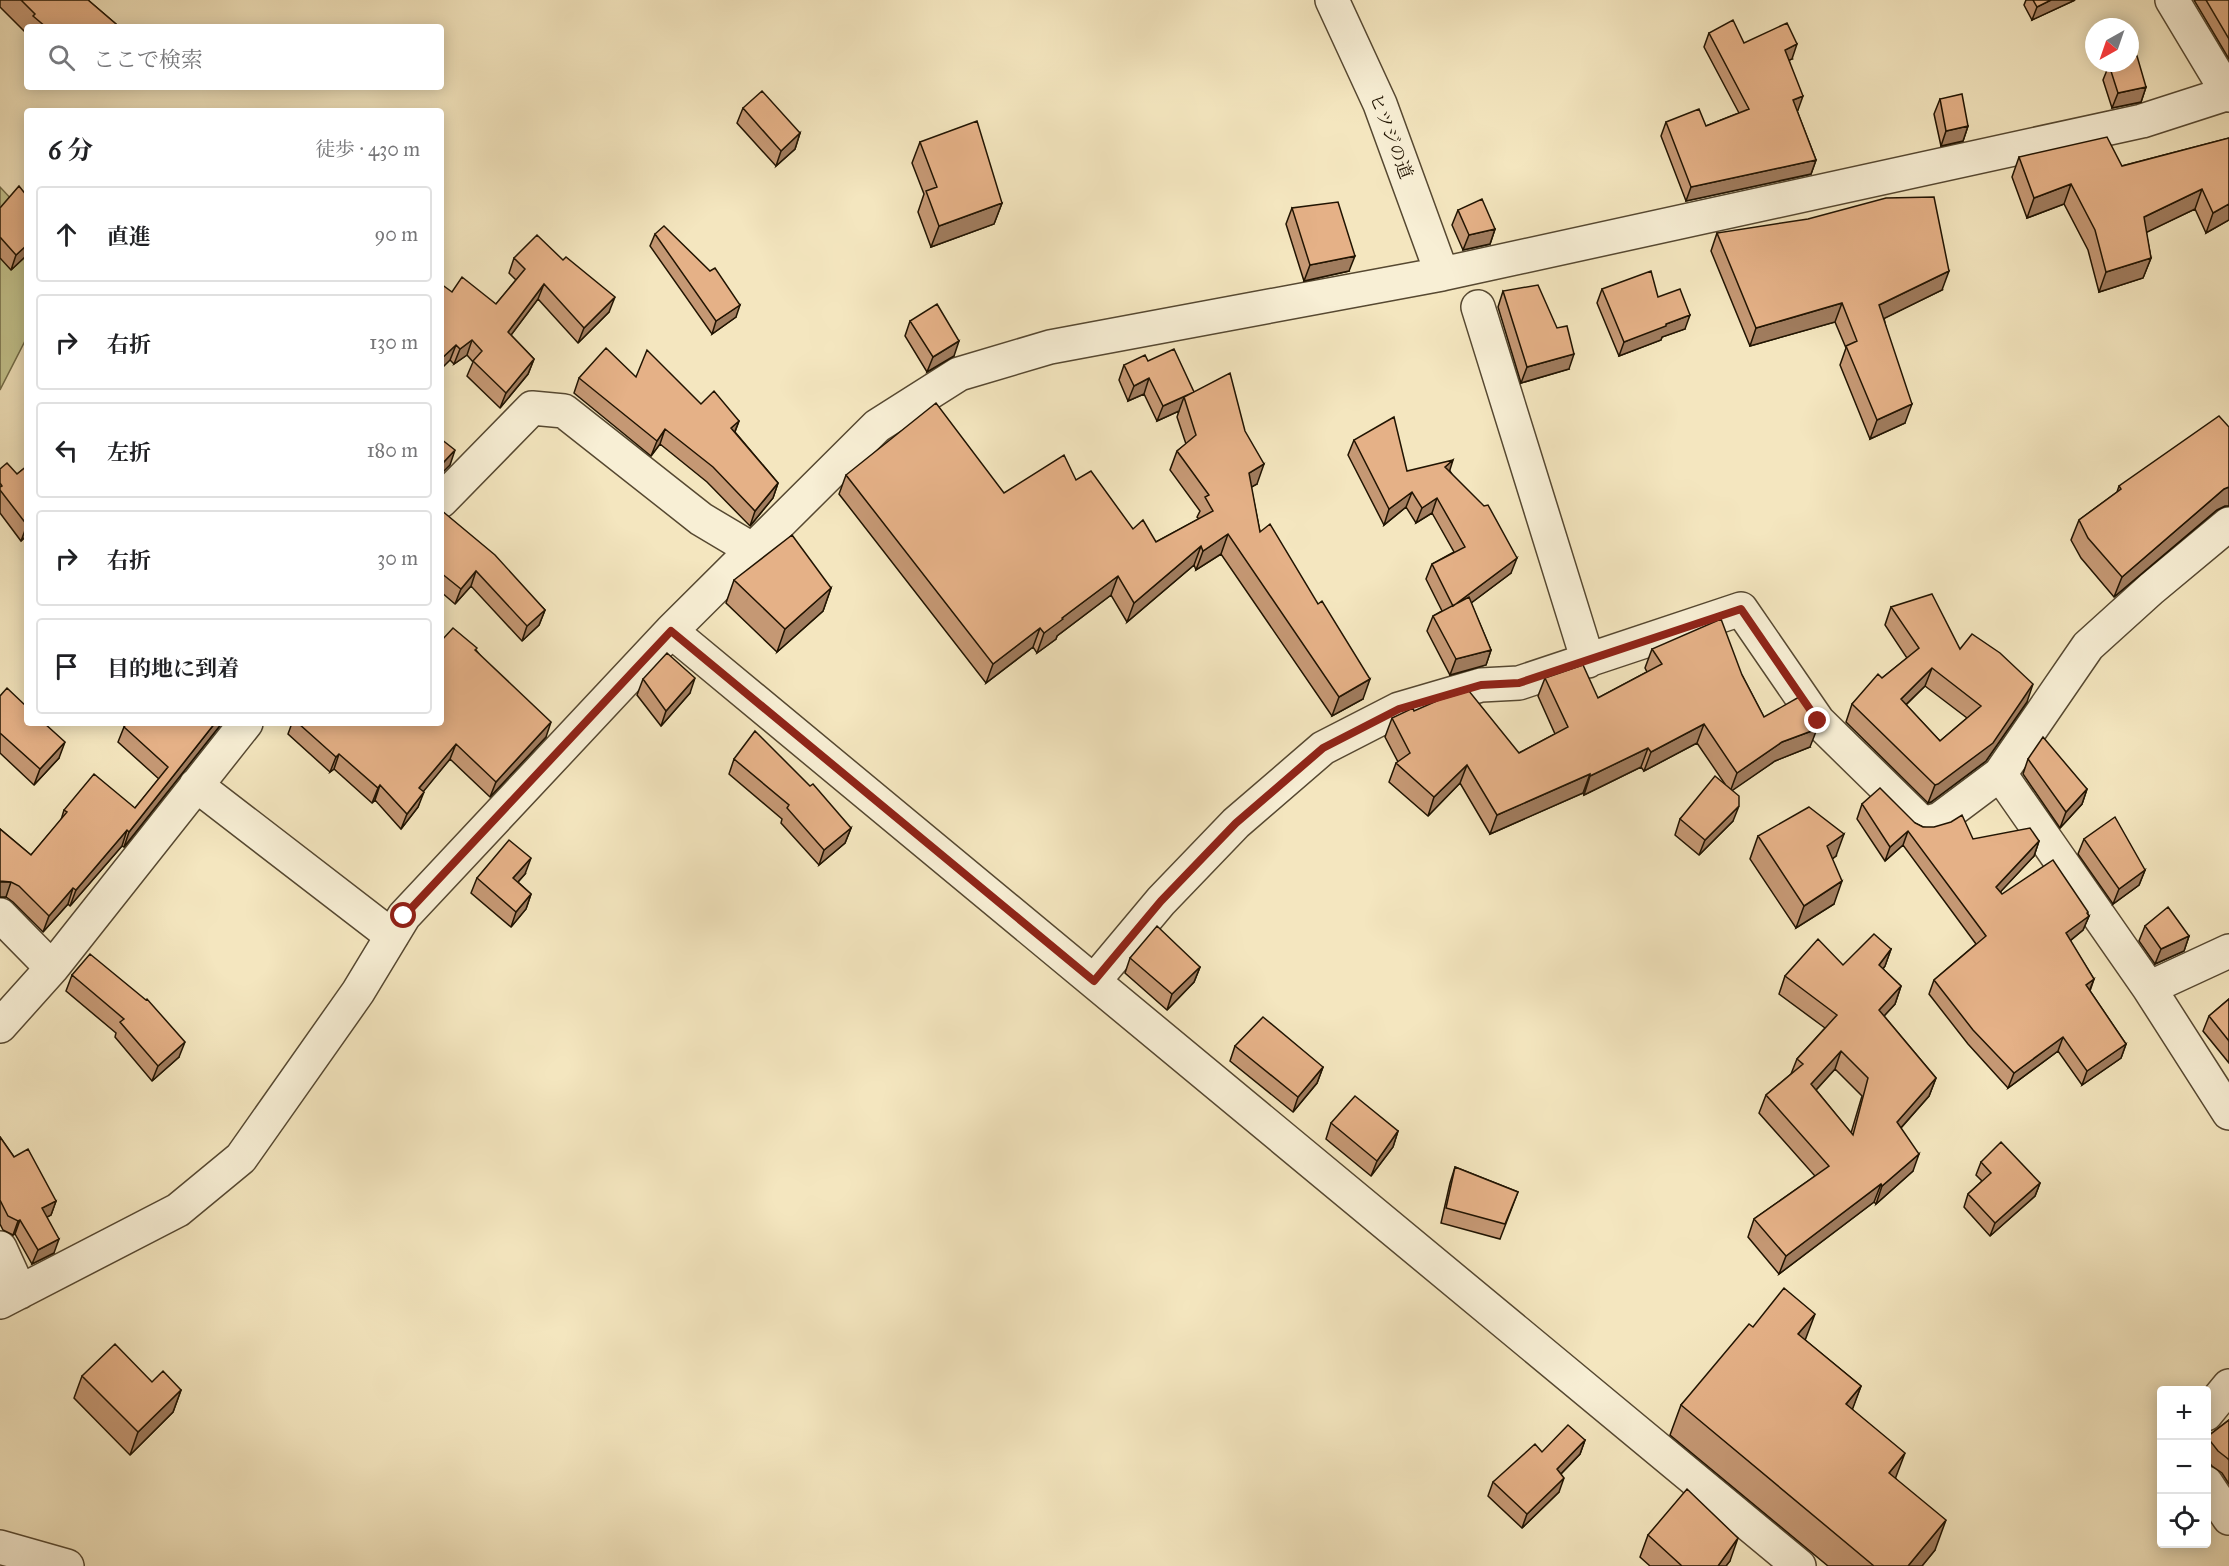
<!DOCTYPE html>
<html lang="ja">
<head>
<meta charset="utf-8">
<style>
	:root { --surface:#fff; --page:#f6f6f6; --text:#202124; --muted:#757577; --line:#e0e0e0 }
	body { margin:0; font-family:"IM FELL Great Primer","Noto Serif JP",serif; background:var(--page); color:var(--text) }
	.controls { position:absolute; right:18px; bottom:18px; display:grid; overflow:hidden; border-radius:6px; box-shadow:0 3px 15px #0003 }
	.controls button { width:54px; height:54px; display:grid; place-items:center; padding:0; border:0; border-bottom:2px solid var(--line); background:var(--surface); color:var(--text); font:30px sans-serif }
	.compass { position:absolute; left:2085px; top:18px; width:54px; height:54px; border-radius:50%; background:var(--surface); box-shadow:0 3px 15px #0003; rotate:220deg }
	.stop { position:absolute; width:18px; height:18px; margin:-14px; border:4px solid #8f2418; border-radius:50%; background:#fff }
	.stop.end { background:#8f2418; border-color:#fff; box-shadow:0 2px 6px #0008 }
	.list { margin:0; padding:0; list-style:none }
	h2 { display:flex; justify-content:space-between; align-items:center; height:78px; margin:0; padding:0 24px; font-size:26px }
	h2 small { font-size:20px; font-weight:400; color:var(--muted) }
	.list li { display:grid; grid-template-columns:39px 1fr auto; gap:18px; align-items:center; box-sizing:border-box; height:96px; margin:0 12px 12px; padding:0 12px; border:2px solid var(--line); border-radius:6px }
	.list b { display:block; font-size:22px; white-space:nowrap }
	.list em { font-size:20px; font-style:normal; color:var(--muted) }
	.icon { flex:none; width:33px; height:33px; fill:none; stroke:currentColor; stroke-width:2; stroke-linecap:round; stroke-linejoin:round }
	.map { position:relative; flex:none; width:2229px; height:1566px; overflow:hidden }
	.search { position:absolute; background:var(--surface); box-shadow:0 3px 15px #0003; left:24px; top:24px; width:420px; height:66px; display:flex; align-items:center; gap:15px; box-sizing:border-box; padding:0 21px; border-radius:6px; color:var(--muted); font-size:22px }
	.panel { position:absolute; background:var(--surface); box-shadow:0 3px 15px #0003; left:24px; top:108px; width:420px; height:618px; border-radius:6px }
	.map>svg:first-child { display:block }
</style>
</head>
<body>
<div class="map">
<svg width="2229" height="1566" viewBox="0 0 2229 1566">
	<rect width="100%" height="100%" fill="#f4e6bf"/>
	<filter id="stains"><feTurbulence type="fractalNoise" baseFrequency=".00333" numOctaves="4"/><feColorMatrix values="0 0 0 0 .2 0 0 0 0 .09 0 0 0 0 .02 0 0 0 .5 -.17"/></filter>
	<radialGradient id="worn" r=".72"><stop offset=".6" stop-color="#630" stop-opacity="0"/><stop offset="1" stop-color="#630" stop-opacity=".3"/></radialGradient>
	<path fill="#c3c38d" stroke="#726c48" stroke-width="1.5" d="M0 187 27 216V337L0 390Z"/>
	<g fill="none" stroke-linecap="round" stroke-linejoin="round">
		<defs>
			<path id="minor" d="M1332 0 1380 104 1442 274
				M2172 0 2229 95
				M1478 307 1588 661
				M441 501 532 408 564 411 701 519 753 550
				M671 631 1799 1566
				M2000 774 2149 988 2229 1113
				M196 785 392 936
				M0 915 52 968
				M1094 981 1161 901 1236 823 1323 748 1399 709 1481 685 1519 683 1741 609 1818 721 1923 824 1940 819 2000 774 2088 646 2151 589 2229 524
				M2149 988 2229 951
				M0 1026 52 968 246 723
				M0 1248 20 1292
				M0 1302 178 1210 241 1158 358 992 404 916 671 631 877 426 959 374 1050 347 1442 274 2142 121 2229 93
				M2206 1414 2229 1386
				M2206 1483 2229 1518
				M0 1547 67 1566"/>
		</defs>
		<use href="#minor" stroke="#564831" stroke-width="36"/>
		<use href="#minor" stroke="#f8efd5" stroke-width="33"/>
	</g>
	<path fill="#c59874" stroke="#211402" stroke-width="1.5" fill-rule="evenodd" d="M0 0H88L116 24 115 27H27V38L26 37 27 34 0 7Z
		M2026 0H2075L2032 20 2024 5Z
		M2194 0H2229V59Z
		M1709 33 1744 43 1792 59 1789 60 1798 110 1797 111 1816 160 1811 174 1686 201 1661 136 1666 122 1706 126 1739 113 1704 47Z
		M2109 65 2146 87 2141 102 2112 108 2103 80Z
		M1940 99 1968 126 1963 141 1941 146 1934 114Z
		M743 108 800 133 795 149 776 166 737 123Z
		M2229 138V220L2206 233 2195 209 2146 232 2151 258 2143 278 2099 292 2088 250 2064 204 2027 218 2012 177 2019 157 2122 166Z
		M920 142 1002 203 994 224 931 247 918 212 924 194 912 163Z
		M0 208 27 255 11 270 0 258Z
		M1292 208 1349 271 1304 281 1286 224Z
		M1458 210 1495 229 1490 244 1463 250 1452 225Z
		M1717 233 1942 290 1884 318 1905 423 1870 439 1840 365 1846 348 1835 322 1750 346 1711 251Z
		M655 234 736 317 712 334 650 246Z
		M514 258 609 312 578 343 538 299 511 335 534 359 528 374 500 408 467 376 473 362 467 355 454 364 450 360 452 292 496 304 516 280 509 273Z
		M1602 289 1658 297 1685 329 1662 337 1661 340 1619 356 1597 303Z
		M1503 291 1569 369 1521 383 1498 307Z
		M910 321 954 356 927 372 905 336Z
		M1148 361 1194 392 1257 484 1251 487 1260 532 1363 699 1332 716 1221 554 1196 570 1194 565 1127 622 1111 595 1057 636 1056 639 1037 653 1033 647 986 683 839 494 846 475 1004 493 1076 480 1133 529 1156 542 1199 519 1197 517 1200 511 1170 470 1177 451 1186 444 1177 417 1179 411 1157 421 1144 394 1128 401 1119 380 1124 365Z
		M579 378 701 404 739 421 735 432 778 483 773 498 750 526 707 482 660 444 651 456 574 393Z
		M1354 440 1407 471H1450L1511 573 1471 603 1491 650 1486 665 1450 675 1427 631 1433 616 1442 611 1426 579 1432 564 1454 552 1432 513 1416 523 1406 507 1384 525 1348 455Z
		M27 466V539L25 537 21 541 0 513V469L17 474Z
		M2119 486 2225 506 2217 510 2114 597 2081 558 2071 540 2079 520 2117 492Z
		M441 510 545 610 539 625 522 641 471 586 455 604 441 592Z
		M734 580 831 588 823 611 777 652 726 603Z
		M1891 607 1960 649 2027 702 1986 761 1931 802 1928 803 1846 722 1852 704 1882 678 1907 658 1885 625ZM1925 686 1967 718 1940 741 1906 705Z
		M1652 649 1742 675 1764 717 1810 747 1775 761 1732 790 1733 821 1699 855 1675 835 1680 819 1725 784 1697 743 1644 771 1641 767 1584 795 1583 793 1490 834 1460 783 1428 816 1389 782 1396 763 1398 762 1385 737 1392 718 1414 711 1519 753 1555 734 1538 696 1545 678 1598 698 1647 672 1645 668Z
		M476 650 546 737 490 797 450 759 423 791 418 807 401 829 375 800 372 803 334 769 330 772 288 734 292 723H441Z
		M643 679 690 693 661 726 637 695Z
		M0 696 59 758 34 785 0 753Z
		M222 723 124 847 122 846 70 906 68 904 43 932 13 902 6 897H0V829L31 855 61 820 64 810 135 808 159 779 118 742 124 727Z
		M734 759 851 828 845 843 819 865 781 823 782 819 729 774Z
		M2028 759 2087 789 2082 804 2060 828 2023 774Z
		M1862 804 1915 823 1923 827 1973 839 2039 841 2034 856 2000 892 2002 894 2088 914 2089 916 2083 930 2070 941 2094 979 2090 991 2126 1044 2121 1058 2082 1085 2058 1051 2008 1088 1968 1044 1929 994 1934 980 1976 944 1903 845 1885 861 1857 819Z
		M1758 836 1836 856 1832 859 1834 904 1796 928 1750 859Z
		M2084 839 2145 870 2139 885 2113 904 2078 854Z
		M525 874 518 882 531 894 526 909 511 927 471 893 477 878Z
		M2145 926 2189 936 2184 951 2155 964 2139 941Z
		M1891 949 1885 966 1883 969 1901 986 1895 1004 1884 1016 1936 1078 1929 1096 1901 1128 1913 1171 1876 1204 1874 1202 1779 1274 1748 1237 1754 1219 1815 1176 1759 1113 1766 1095 1791 1074 1797 1059 1825 1028 1779 994 1785 976 1843 965ZM1835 1069 1862 1096 1851 1133 1816 1090Z
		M1130 958 1200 967 1194 982 1167 1010 1125 973Z
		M72 975 179 1057 152 1081 115 1037 116 1033 66 991Z
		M2229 999V1063L2203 1031 2209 1016Z
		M1235 1046 1323 1067 1317 1083 1293 1112 1230 1061Z
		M1331 1123 1398 1131 1393 1147 1371 1176 1326 1139Z
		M0 1137 14 1157 56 1201 51 1215 47 1217 54 1253 32 1264 15 1234 13 1235 3 1230 0 1224Z
		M1981 1162 2040 1183 2035 1196 1990 1236 1964 1207 1968 1194 1982 1181 1976 1175Z
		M1455 1167 1518 1192 1500 1239 1441 1223 1450 1183Z
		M1753 1327 1805 1340 1861 1386 1852 1409 1896 1479 1935 1550 1922 1566H1828L1670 1435 1681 1405Z
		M82 1376 152 1382 181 1390 173 1412 130 1455 74 1398Z
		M2229 1420V1484L2222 1473 2212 1466 2206 1459 2207 1437Z
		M1585 1440 1580 1454 1561 1474 1559 1492 1522 1528 1488 1496 1493 1482 1542 1452Z
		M1648 1535 1730 1561 1726 1566H1650L1640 1557Z"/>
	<path fill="#a07c5e" stroke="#211402" stroke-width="1.5" d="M2051 0H2075L2032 20 2037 7Z
		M1797 44 1792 59 1779 65 1785 50Z
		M2146 87 2141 102 2112 108 2118 93Z
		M1803 96 1798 110 1787 115 1793 100Z
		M1968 126 1963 141 1941 146 1946 131Z
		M800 133 795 149 776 166 781 151Z
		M1816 160 1811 174 1686 201 1691 187Z
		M2071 184 2064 204 2027 218 2034 198Z
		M2202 189 2195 209 2137 237 2144 217Z
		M1002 203 994 224 931 247 939 226Z
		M2229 204V220L2206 233 2213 213Z
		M1495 229 1490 244 1463 250 1469 235Z
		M27 245V255L11 270 16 255Z
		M1355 256 1349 271 1304 281 1310 265Z
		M2151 258 2143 278 2099 292 2106 272Z
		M1949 271 1942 290 1873 324 1879 305Z
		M544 284 538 299 502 347 508 332Z
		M615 297 609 312 578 343 584 328Z
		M1842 303 1835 322 1750 346 1756 328Z
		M740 305 736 317 712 334 716 321Z
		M1690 315 1685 329 1662 337 1661 340 1619 356 1624 342 1666 324Z
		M472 340 467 355 454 364 460 349Z
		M959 341 954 356 927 372 933 357Z
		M456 345 450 360 441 369V359Z
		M1574 354 1569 369 1521 383 1527 367Z
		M534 359 528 374 500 408 506 393Z
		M1149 378 1144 394 1128 401 1134 386Z
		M1194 392 1184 397 1179 411 1157 421 1163 406Z
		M1912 404 1905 423 1870 439 1877 420Z
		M739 421 733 436 731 428Z
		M665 429 660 444 651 456 657 441Z
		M455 450 450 465 441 474V465Z
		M1453 460 1448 476 1445 467Z
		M1264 464 1257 484 1241 493 1249 473Z
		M778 483 773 498 750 526 755 511Z
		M2229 487V506H2225L2217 510 2114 597 2122 577 2224 489Z
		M1412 492 1406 507 1384 525 1389 509Z
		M1437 498 1432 513 1416 523 1422 508Z
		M27 525V533L25 537 21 541Z
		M1228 534 1221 554 1196 570 1203 551Z
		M1201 546 1194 565 1127 622 1134 603Z
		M1517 558 1511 573 1447 621 1453 606Z
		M476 571 471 586 455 604 461 589Z
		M1118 576 1111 595 1057 636 1056 639 1037 653 1044 633 1062 618Z
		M831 588 823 611 777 652 785 629Z
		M545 610 539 625 522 641 527 626Z
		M1040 628 1033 647 986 683 993 664Z
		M1491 650 1486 665 1450 675 1456 659Z
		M1932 668 1925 686 1894 716 1901 699Z
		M695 678 690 693 661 726 666 711Z
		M1370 679 1363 699 1332 716 1339 697Z
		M2033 684 2027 702 1986 761 1931 802 1928 803 1935 785Z
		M551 722 546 737 490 797 496 782Z
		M215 723H222L124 847 129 832Z
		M1704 724 1697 743 1644 771 1651 752Z
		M1817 729 1810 747 1775 761 1730 792 1737 773 1782 742Z
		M65 742 59 758 34 785 40 769Z
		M456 744 450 759 414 803 419 788Z
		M1648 748 1641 767 1584 795 1590 776Z
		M339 754 334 769 330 772 336 757Z
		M1467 765 1460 783 1428 816 1434 797Z
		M1590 774 1583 793 1490 834 1497 815Z
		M380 785 375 800 372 803 378 788Z
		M2087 789 2082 804 2060 828 2066 812Z
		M424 792 418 807 401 829 407 814Z
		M1739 806 1733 821 1699 855 1705 840Z
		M851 828 845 843 819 865 824 850Z
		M127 830 122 846 70 906 76 890Z
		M1908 831 1903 845 1885 861 1890 847Z
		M1844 834 1836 856 1819 869 1827 846Z
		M2039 841 2034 856 1991 902 1996 887Z
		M531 858 525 874 508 893 513 878Z
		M2145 870 2139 885 2113 904 2119 889Z
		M1842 881 1834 904 1796 928 1804 906Z
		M0 882H11L6 897H0Z
		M73 888 68 904 43 932 49 916Z
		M531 894 526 909 511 927 516 912Z
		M2088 912 2086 918 2089 916 2083 930 2061 948 2066 933Z
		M2189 936 2184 951 2155 964 2161 949Z
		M1891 949 1885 966 1872 982 1879 965Z
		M1200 967 1194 982 1167 1010 1172 994Z
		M2094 979 2088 994 2086 985Z
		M1901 986 1895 1004 1873 1028 1879 1010Z
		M2063 1037 2058 1051 2008 1088 2014 1073Z
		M185 1042 179 1057 152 1081 158 1066Z
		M2126 1044 2121 1058 2082 1085 2087 1071Z
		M1841 1051 1835 1069 1805 1102 1811 1084Z
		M1323 1067 1317 1083 1293 1112 1298 1097Z
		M1936 1078 1929 1096 1890 1140 1897 1122Z
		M1398 1131 1393 1147 1371 1176 1377 1161Z
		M1919 1154 1913 1171 1876 1204 1882 1186Z
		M2040 1183 2035 1196 1990 1236 1995 1223Z
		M1881 1184 1874 1202 1779 1274 1786 1256Z
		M56 1201 51 1215 37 1222 42 1208Z
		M20 1220 15 1234 13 1235 18 1221Z
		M59 1239 54 1253 32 1264 38 1250Z
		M1815 1314 1804 1343 1798 1334Z
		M1861 1386 1850 1416 1846 1404Z
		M181 1390 173 1412 130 1455 138 1432Z
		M1585 1440 1580 1454 1552 1483 1557 1469Z
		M1905 1453 1894 1482 1889 1473Z
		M1564 1478 1559 1492 1522 1528 1527 1514Z
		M1946 1520 1935 1550 1922 1566H1908Z
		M1738 1538 1730 1561 1726 1566H1718Z"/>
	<path fill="#e5b187" stroke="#211402" stroke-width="1.5" fill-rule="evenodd" d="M21 0H88L116 24 113 27H46L33 16 35 14Z
		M2033 0H2051L2037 7Z
		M2206 0H2229V39Z
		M1733 20 1744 43 1787 23 1797 44 1785 50 1803 96 1793 100 1816 160 1691 187 1666 122 1699 109 1706 126 1749 109 1709 33Z
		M2137 56 2146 87 2118 93 2109 65 2114 63H2130V58Z
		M762 91 800 133 781 151 743 108Z
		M1962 94 1968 126 1946 131 1940 99Z
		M977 121 1002 203 939 226 926 191 937 187 920 142Z
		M2107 137 2122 166 2229 138V204L2213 213 2202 189 2144 217 2151 258 2106 272 2095 230 2071 184 2034 198 2019 157Z
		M19 186 27 196V245L16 255 0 237V208Z
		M1934 197 1949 271 1879 305 1912 404 1877 420 1846 346 1857 341 1842 303 1756 328 1717 233 1808 219 1886 198Z
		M1482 199 1495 229 1469 235 1458 210Z
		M1338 202 1355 256 1310 265 1292 208Z
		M664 226 710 271 715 268 740 305 716 321 655 234Z
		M537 235 563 260 566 257 615 297 584 328 544 284 508 332 534 359 506 393 473 361 482 351 472 340 460 349 456 345 441 359V284L452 292 462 277 496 304 525 269 514 258Z
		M1651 271 1658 297 1680 289 1690 315 1666 324V326L1624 342 1602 289Z
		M1538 285 1557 328 1567 326 1574 354 1527 367 1503 291Z
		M937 304 959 341 933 357 910 321Z
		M606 348 636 377 647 350 701 404 714 391 739 421 731 428 778 483 755 511 713 467 665 429 657 441 579 378Z
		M1174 349 1194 392 1163 406 1149 378 1134 386 1124 365 1145 355 1148 361Z
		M1230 373 1245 431 1264 464 1249 473 1260 532 1270 524 1318 604 1322 601 1370 679 1339 697 1228 534 1203 551 1201 546 1134 603 1118 576 1062 618 1063 619 1044 633 1040 628 993 664 846 475 936 403 1004 493 1064 455 1076 480 1091 471 1133 529 1143 520 1156 542 1213 511 1205 497 1209 495 1177 451 1196 435 1184 397Z
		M2219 416 2229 427V487L2224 489 2122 577 2088 538 2079 520 2121 489 2119 486Z
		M1394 417 1407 471 1453 460 1445 467 1484 506 1488 505 1517 558 1453 606 1432 564 1465 547 1437 498 1422 508 1412 492 1389 509 1354 440Z
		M441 439 455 450 441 465Z
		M7 463 17 474 27 466V525L0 490V487L2 486 0 483V469Z
		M441 510 495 555 545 610 527 626 476 571 461 589 441 573Z
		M792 535 831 588 785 629 734 580Z
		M1932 594 1960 649 1972 634 2000 653 2033 684 1993 743 1938 784 1935 785 1852 704 1878 674 1882 678 1919 648 1891 607ZM1932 668 1981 706 1940 741 1901 699Z
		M1469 597 1491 650 1456 659 1433 616Z
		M1721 619 1742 675 1764 717 1799 697 1817 720V729L1782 742 1737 773 1704 724 1651 752 1648 748 1590 776V774L1497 815 1467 765 1434 797 1396 763 1410 753 1392 718 1413 708 1414 711 1439 700 1469 691 1519 753 1568 727 1545 678 1583 665 1598 698 1662 664 1652 649Z
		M453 628 477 648 475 650 551 722 496 782 456 744 419 788 424 792 407 814 380 785 378 788 339 754 336 757 298 723H441V641Z
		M667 653 695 678 666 711 643 679Z
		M7 688 27 707V723H44L65 742 40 769 0 733V696Z
		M127 723H215L129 832 127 830 76 890 73 888 49 916 19 886 11 882 0 881V829L31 855 67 812 64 810 94 774 135 808 168 767 124 727Z
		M755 731 810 786 813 784 851 828 824 850 787 808 789 805 734 759Z
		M2043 737 2087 789 2066 812 2028 759Z
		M1715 776 1739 796V806L1705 840 1680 819Z
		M1880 788 1915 823 1923 827H1934L1951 822 1962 815 1973 839 2030 828 2039 841 1996 887 2002 894 2053 860 2088 912 2087 913 2089 916 2066 933 2094 979 2086 985 2126 1044 2087 1071 2063 1037 2014 1073 1973 1030 1934 980 1986 936 1908 831 1890 847 1862 804Z
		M1809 807 1844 834 1827 846 1842 881 1804 906 1758 836Z
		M2115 817 2145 870 2119 889 2084 839Z
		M509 840 531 858 513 878 531 894 516 912 477 878Z
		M2168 907 2189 936 2161 949 2145 926Z
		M1157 926 1200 967 1172 994 1130 958Z
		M1874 934 1891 949 1879 965 1901 986 1879 1010 1936 1078 1897 1122 1919 1154 1882 1186 1881 1184 1786 1256 1754 1219 1829 1166 1766 1095 1803 1064 1797 1059 1837 1015 1785 976 1818 939 1843 965ZM1841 1051 1868 1078 1853 1135 1811 1084Z
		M90 954 146 1000 147 999 185 1042 158 1066 120 1022 124 1019 72 975Z
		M2229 999V1041L2209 1016Z
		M1263 1017 1323 1067 1298 1097 1235 1046Z
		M1355 1096 1398 1131 1377 1161 1331 1123Z
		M0 1137 14 1157 28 1149 56 1201 42 1208 59 1239 38 1250 20 1220 18 1221 8 1216 0 1200Z
		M2001 1142 2040 1183 1995 1223 1968 1194 1991 1173 1981 1162Z
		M1455 1167 1518 1192 1505 1224 1446 1208Z
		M1784 1288 1815 1314 1798 1334 1861 1386 1846 1404 1905 1453 1889 1473 1946 1520 1908 1566H1874L1681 1405 1749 1324 1753 1327Z
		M115 1344 152 1382 163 1371 181 1390 138 1432 82 1376Z
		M2229 1420V1460L2227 1458 2218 1451 2207 1437Z
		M1568 1425 1585 1440 1557 1469 1564 1478 1527 1514 1493 1482 1535 1444 1542 1452Z
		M1687 1489 1738 1538 1718 1566H1682L1648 1535Z"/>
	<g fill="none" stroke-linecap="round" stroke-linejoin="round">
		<path stroke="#8f2418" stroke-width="8" d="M404 916 671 631 1094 981 1161 901 1236 823 1323 748 1399 709 1481 685 1519 683 1741 609 1818 721"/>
	</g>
	<g text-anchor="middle" stroke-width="4.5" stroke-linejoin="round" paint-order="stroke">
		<g font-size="18" fill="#211402" stroke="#f8efd5">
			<text transform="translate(1391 136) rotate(69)" y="6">ヒツジの道</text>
		</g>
	</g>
	<rect width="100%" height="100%" filter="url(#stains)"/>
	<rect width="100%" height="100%" fill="url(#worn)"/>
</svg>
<div class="controls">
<button>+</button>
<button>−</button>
<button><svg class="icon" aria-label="locate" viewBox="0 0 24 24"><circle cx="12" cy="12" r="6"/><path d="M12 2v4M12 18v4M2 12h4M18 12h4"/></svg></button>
</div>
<svg class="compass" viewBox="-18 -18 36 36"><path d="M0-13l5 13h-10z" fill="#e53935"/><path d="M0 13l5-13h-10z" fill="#757577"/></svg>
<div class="stop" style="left:404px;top:916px"></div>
<div class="stop end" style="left:1818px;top:721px"></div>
<div class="search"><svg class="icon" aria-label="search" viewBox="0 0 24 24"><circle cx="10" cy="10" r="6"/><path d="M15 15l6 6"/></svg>ここで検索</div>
<section class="panel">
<h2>6 分<small>徒歩 · 430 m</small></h2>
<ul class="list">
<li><svg class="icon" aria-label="ahead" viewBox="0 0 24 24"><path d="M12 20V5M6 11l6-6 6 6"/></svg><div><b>直進</b></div><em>90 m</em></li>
<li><svg class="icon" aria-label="right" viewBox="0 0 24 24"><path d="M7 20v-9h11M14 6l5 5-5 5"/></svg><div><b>右折</b></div><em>130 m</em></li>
<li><svg class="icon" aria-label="left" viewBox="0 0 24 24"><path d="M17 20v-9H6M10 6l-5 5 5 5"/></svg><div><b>左折</b></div><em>180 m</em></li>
<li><svg class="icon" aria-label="right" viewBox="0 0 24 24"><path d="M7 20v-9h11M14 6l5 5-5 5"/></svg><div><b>右折</b></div><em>30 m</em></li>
<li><svg class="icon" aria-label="arrive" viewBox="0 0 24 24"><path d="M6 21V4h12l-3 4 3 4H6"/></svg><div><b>目的地に到着</b></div></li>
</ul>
</section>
</div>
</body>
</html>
